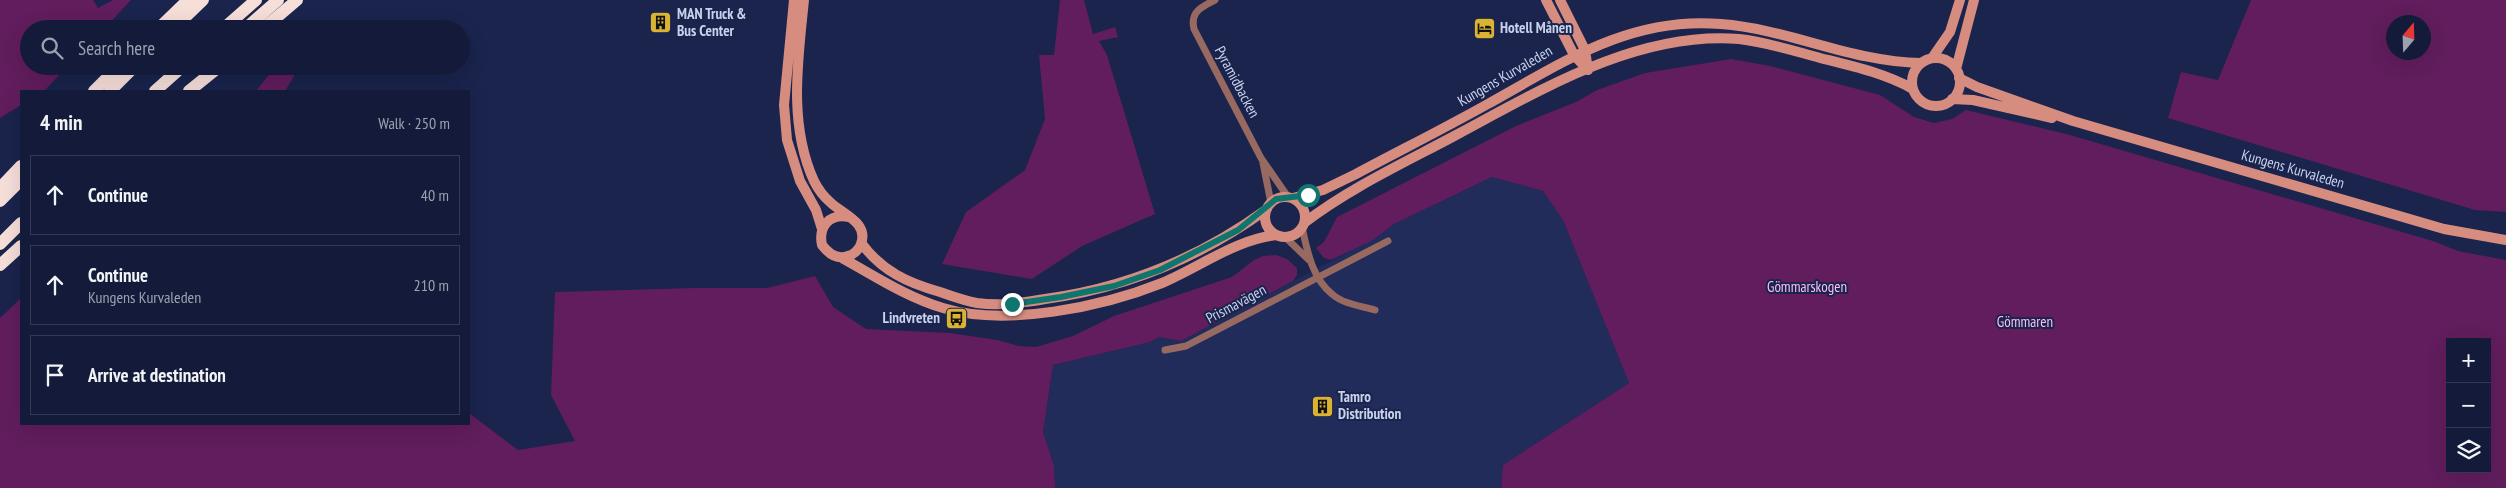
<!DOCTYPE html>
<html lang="en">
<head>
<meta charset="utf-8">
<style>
	:root { --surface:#141b3a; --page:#1d2442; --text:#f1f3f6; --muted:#9da1af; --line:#333954 }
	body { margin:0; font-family:"PT Sans Narrow",sans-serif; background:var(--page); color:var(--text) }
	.controls { position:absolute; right:15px; bottom:15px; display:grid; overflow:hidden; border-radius:0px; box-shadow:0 5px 20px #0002 }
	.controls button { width:45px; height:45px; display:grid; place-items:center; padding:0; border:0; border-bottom:1px solid var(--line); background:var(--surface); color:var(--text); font:25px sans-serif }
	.compass { position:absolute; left:2386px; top:15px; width:45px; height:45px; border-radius:50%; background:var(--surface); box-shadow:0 5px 20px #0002; rotate:19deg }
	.stop { position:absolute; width:15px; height:15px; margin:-11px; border:4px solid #0f766e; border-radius:50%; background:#fff }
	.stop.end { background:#0f766e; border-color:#fff; box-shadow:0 1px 5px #0008 }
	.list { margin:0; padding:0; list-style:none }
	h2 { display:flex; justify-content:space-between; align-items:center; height:65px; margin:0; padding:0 20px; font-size:21px }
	h2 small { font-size:16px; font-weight:400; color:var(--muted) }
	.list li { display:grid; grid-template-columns:32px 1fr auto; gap:15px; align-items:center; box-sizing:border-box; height:80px; margin:0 10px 10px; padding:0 10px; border:1px solid var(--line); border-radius:0px }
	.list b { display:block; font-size:19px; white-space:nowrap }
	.list p { margin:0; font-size:16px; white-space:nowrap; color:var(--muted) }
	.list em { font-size:16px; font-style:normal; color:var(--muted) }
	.icon { flex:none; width:28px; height:28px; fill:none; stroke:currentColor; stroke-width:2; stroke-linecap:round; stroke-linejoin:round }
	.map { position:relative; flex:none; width:2506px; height:488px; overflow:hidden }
	.search { position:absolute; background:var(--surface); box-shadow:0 5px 20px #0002; left:20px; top:20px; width:450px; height:55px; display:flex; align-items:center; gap:12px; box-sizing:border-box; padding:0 18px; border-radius:28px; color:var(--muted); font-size:19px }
	.panel { position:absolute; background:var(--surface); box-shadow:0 5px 20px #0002; left:20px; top:90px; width:450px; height:335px; border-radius:0px }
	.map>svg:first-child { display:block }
</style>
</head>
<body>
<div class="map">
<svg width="2506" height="488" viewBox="0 0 2506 488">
	<rect width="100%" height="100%" fill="#1a244d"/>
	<path fill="#212c5b" d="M1492 177 1543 191 1549 197 1563 220 1629 383 1503 465 1501 488H1055L1054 466 1043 432 1053 365 1150 342 1159 337 1181 341 1373 239 1394 224Z"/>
	<path fill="#611d5d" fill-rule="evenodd" d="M0 0H93L98 8 113 0H131L104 29H29V66H68L44 91H21V105L0 118Z
		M1060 0H1084L1093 34 1115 27 1118 37 1099 41 1107 55 1155 214 1082 246 1032 279 942 264 966 212 1025 170 1045 119 1039 55H1054Z
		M2251 0H2506V212L2475 210 2168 118 2181 72 2218 80ZM2394 22H2424V52H2394Z
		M1731 59 1770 66 1880 95 1914 117 1934 123 1952 119 1966 110 2070 135 2433 241 2458 251 2506 260V488H1501L1503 465 1629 383 1563 220 1543 191 1492 177 1394 224 1373 240 1331 260 1324 258 1316 248 1324 242 1337 217 1516 126 1576 102 1597 90 1645 73ZM2450 342H2487V469H2450Z
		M276 66H300L285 91H256Z
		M1276 255 1287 259 1297 268V275L1293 281 1181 341 1159 337 1150 342 1053 365 1043 432 1054 466 1055 488H0V318L21 298V424H469V413L518 450 575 441 551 395 555 292 694 288H767L815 276 833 307 866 329 950 333 997 340 1019 346 1036 347 1073 336 1114 316 1232 277 1254 260 1263 256Z"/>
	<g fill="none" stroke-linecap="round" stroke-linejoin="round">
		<path stroke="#976961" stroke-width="7" d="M1215 0C1201 7 1190 12 1194 29L1261 158 1288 197
			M1263 163 1271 203
			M1302 227C1307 250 1312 278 1332 294 1343 304 1361 306 1375 310
			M1284 236 1309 260
			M1165 350 1186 346 1388 241"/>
		<path stroke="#d68d80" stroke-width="10" d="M794 0 784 105 787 140 800 181 816 210 822 229
			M804 0C798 60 788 124 814 181 818 189 823 196 830 202 842 214 869 222 861 244 859 250 853 255 848 256 837 260 828 253 822 245 818 226 830 213 849 217
			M1546 0 1574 55 1588 70
			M1560 0 1585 50 1588 70
			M1932 58 1950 32 1960 0
			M1912 82a24 24 0 1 1 48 0a24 24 0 1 1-48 0Z
			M1956 69 1974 0
			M1959 78 1977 87 2073 121 2444 229 2506 240
			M1952 99 1973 100 2052 118
			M1265 217a20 20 0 1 1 40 0a20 20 0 1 1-40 0Z
			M1293 198 1323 190 1356 174C1399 151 1443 129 1486 105 1562 63 1629 16 1721 24 1789 29 1851 62 1921 63
			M1304 223C1351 187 1406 162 1458 134 1544 88 1639 31 1739 39 1767 42 1794 51 1820 58 1852 66 1884 73 1913 89
			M862 244C882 271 908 283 940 292 952 296 965 301 977 303 1000 306 1022 303 1045 299 1126 288 1201 257 1267 209
			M842 258C875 276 906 297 943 308 1006 327 1102 307 1162 283 1200 267 1236 239 1277 235"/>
		<path stroke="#f6ded9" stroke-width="12" d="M158 29 188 0
			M173 29 203 0
			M223 29 256 0
			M245 29 278 0
			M263 29 297 0
			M94 91 119 66
			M110 91 135 66
			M155 91 183 66
			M189 91 220 66
			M0 188 21 166
			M0 201 21 180
			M0 244 21 223
			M0 265 21 246"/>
	</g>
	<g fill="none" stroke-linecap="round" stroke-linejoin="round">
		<path stroke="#0f766e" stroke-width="6" d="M1012 304 1061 297 1114 286 1160 270 1238 230 1276 199 1308 195"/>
	</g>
	<defs>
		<symbol id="building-square" viewBox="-11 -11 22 22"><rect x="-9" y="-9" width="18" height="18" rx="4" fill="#dab333" stroke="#1a244d"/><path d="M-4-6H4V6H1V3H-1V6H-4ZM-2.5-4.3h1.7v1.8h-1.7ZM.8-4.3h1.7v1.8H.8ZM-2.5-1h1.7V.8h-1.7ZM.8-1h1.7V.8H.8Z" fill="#111"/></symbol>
		<symbol id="hotel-square" viewBox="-11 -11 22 22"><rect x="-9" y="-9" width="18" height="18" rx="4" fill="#dab333" stroke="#1a244d"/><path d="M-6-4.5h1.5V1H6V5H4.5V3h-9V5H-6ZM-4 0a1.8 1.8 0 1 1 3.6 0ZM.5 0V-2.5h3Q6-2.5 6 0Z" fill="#111"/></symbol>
		<symbol id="bus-square" viewBox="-11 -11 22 22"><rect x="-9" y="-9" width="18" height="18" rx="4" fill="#dab333" stroke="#1a244d"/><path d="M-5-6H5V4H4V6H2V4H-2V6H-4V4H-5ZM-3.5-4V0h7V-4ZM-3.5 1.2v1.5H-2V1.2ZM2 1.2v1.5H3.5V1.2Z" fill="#111"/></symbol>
	</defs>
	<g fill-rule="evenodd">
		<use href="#building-square" x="648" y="10" width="25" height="25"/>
		<use href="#hotel-square" x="1472" y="16" width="25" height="25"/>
		<use href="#bus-square" x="944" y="306" width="25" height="25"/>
		<use href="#building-square" x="1310" y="394" width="25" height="25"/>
	</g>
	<g text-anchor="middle" stroke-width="4" stroke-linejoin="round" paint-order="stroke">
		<g font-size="15" font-weight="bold" fill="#c9d2ed" stroke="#1a244d" text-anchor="start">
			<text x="677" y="19">MAN Truck &amp;<tspan x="677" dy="17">Bus Center</tspan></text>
			<text x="1500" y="33">Hotell Månen</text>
			<text x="940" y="323" text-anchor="end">Lindvreten</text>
			<text x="1338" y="402">Tamro<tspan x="1338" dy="17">Distribution</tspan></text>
		</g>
		<g font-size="15" fill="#c9d2ed" stroke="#1a244d">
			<text transform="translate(1505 76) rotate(-30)" y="5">Kungens Kurvaleden</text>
			<text transform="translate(1237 82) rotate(62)" y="5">Pyramidbacken</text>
			<text transform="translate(2293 169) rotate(16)" y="5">Kungens Kurvaleden</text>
			<text transform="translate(1236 304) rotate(-28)" y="5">Prismavägen</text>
		</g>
		<g font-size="15" fill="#fdbff5" stroke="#1a244d">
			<text x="1807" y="292">Gömmarskogen</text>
			<text x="2025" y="327">Gömmaren</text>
		</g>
	</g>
</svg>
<div class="controls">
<button>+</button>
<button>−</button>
<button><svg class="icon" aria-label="layers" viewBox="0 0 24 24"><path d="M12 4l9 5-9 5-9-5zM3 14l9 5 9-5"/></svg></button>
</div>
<svg class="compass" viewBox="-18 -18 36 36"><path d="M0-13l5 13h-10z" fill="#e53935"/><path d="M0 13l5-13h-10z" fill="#9da1af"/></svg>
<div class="stop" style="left:1308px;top:195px"></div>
<div class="stop end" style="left:1012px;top:304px"></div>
<div class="search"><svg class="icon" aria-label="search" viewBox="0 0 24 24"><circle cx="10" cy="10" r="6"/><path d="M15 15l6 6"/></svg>Search here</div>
<section class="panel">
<h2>4 min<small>Walk · 250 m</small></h2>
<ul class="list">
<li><svg class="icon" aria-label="ahead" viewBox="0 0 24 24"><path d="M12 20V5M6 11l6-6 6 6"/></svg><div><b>Continue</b></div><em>40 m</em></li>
<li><svg class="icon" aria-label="ahead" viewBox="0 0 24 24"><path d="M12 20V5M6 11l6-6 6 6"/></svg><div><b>Continue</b><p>Kungens Kurvaleden</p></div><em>210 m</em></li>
<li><svg class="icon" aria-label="arrive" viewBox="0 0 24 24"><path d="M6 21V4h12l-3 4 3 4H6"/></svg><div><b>Arrive at destination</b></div></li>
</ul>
</section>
</div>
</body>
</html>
